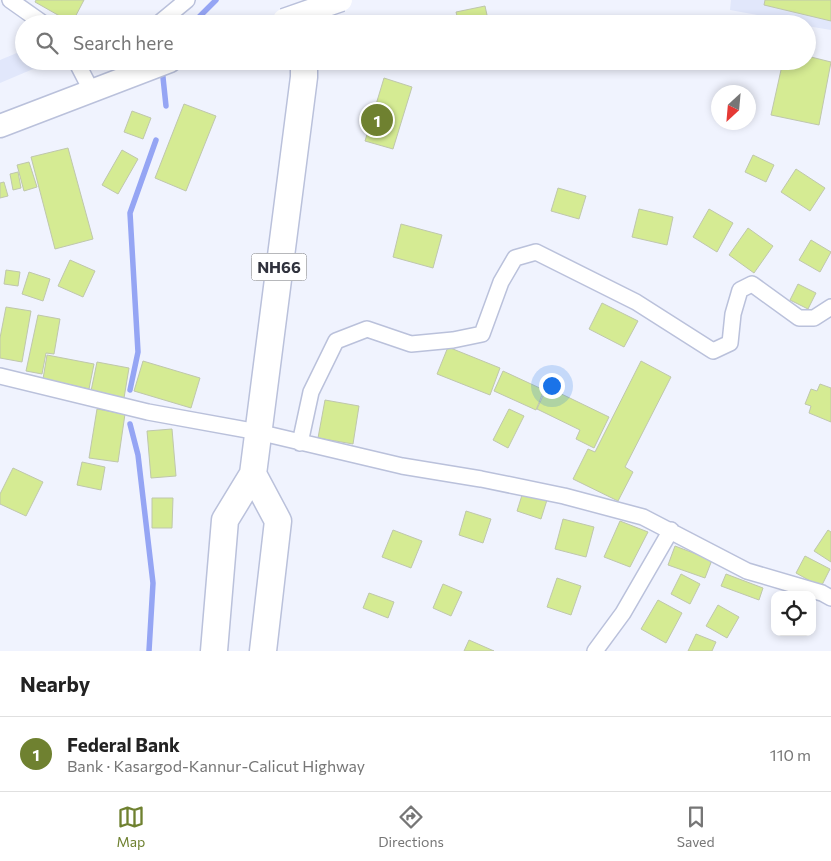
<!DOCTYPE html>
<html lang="en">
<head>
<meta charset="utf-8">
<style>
	:root { --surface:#fff; --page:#f2f2f2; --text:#222; --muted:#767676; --line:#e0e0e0; --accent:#6f8130 }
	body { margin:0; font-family:Commissioner,sans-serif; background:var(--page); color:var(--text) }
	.controls { position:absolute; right:15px; bottom:15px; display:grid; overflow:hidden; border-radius:10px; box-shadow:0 2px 8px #0003 }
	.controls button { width:45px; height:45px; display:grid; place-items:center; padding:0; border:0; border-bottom:1px solid var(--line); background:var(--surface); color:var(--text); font:25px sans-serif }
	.compass { position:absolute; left:711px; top:85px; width:45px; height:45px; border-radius:50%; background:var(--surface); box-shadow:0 2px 8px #0003; rotate:206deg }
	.you { position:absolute; left:551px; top:385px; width:18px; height:18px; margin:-12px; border:4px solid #fff; border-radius:50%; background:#1a73e8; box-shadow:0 0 0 8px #1a73e833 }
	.badge { display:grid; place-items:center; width:32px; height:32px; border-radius:50%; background:var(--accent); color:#fff; font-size:16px; font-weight:700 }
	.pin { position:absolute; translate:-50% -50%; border:2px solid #fff; box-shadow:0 1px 5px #0006 }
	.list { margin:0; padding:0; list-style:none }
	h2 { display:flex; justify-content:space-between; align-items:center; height:65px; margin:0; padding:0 20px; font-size:21px }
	h2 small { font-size:16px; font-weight:400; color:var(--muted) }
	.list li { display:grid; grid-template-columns:32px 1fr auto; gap:15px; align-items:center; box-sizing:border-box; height:75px; padding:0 20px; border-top:1px solid var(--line) }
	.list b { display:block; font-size:19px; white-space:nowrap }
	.list p { margin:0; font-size:16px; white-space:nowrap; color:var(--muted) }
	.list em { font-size:16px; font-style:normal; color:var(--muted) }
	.icon { flex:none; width:28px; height:28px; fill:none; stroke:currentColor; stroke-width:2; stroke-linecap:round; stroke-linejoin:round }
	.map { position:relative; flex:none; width:831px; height:651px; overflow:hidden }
	.search { position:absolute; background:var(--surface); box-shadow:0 2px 8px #0003; left:15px; right:15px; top:15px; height:55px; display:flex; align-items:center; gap:12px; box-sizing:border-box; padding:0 18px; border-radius:28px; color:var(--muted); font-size:19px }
	.sheet { height:140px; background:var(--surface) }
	nav { display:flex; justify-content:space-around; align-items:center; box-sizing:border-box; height:70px; border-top:1px solid var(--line); background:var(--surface); font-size:14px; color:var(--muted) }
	nav a { display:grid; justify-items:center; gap:2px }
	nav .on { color:var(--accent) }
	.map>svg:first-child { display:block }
</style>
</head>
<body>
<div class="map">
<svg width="831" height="651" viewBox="0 0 831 651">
	<rect width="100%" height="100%" fill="#f0f3fe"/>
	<path fill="#e1e7fb" d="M731 0H831V30L807 26V24L730 10Z
		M24 50V61H52L0 83V60Z"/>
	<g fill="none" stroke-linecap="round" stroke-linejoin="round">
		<path stroke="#95a5f4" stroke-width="5.5" d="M192 24 216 0
			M162 68 166 106
			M130 390 138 352 130 213 156 140
			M130 424 138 455 153 583 149 651"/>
	</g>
	<path fill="#d5eb93" stroke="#bfc7ac" d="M36 0H84L72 23 35 2Z
		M765 0H831V21L764 5Z
		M485 6 489 24H459L456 12Z
		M807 56 831 62 819 125 771 115 783 61H807Z
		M384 78 412 87 393 149 365 141Z
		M184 104 216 116 186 191 155 178Z
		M132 111 151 118 143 139 124 132Z
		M68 148 93 239 55 249 31 157Z
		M122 150 138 159 118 194 102 185Z
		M753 155 774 165 766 182 745 172Z
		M29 162 37 187 24 191 17 165Z
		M796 169 825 188 810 211 781 192Z
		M18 172 21 188 13 190 10 174Z
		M4 182 8 196 0 198V183Z
		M558 188 586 196 579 219 551 211Z
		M639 209 673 217 667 245 632 237Z
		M709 209 733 223 717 252 693 237Z
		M401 224 442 235 433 268 393 257Z
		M748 228 773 246 754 273 729 255Z
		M811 240 831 252 820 272 799 260Z
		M70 260 95 271 83 297 58 286Z
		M6 270 20 272 18 286 4 284Z
		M29 272 50 279 43 301 22 294Z
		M798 284 816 293 808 309 790 300Z
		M602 303 638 321 624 347 589 329Z
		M6 307 31 311 22 362 0 358V338Z
		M38 315 60 319 54 354 46 353 42 374 26 371Z
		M448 347 500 368 490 395 437 374Z
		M47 355 94 364 89 389 43 379Z
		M143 361 200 378 191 408 134 391Z
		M641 361 671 377 625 467 633 472 618 501 573 479 588 449 595 452Z
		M97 362 129 368 124 398 91 391Z
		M503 371 544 390 536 410 494 391Z
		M820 384 831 388V422L809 413 811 406 805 404 811 389 817 391Z
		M547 387 609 417 594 448 576 439 580 430 537 409Z
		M325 400 359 406 353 444 318 438Z
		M97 409 125 414 118 462 89 458Z
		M509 409 524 416 508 448 493 440Z
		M172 429 176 476 151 478 147 431Z
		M82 462 105 467 101 490 77 485Z
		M13 468 43 482 26 516 0 504V494Z
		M523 492 547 500 541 519 517 511Z
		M152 498H173L172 528H152Z
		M466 511 491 519 483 543 459 535Z
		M563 519 594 527 586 557 555 549Z
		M620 521 648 532 630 567 604 557Z
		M393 530 422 541 411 568 382 557Z
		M828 530 831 532V562L814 551Z
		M675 546 712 560 705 578 668 565Z
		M805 556 830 569 821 587 796 573Z
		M681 574 700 584 690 604 671 594Z
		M726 574 763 588 759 600 721 586Z
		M557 578 581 586 571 615 547 607Z
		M443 584 462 592 451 616 433 608Z
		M369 593 394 602 388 618 363 608Z
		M658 600 682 613 666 643 641 629Z
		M718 605 739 617 727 638 706 626Z
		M696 634 716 642 712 651H688Z
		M469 640 494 651H464Z"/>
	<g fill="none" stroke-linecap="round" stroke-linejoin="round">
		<defs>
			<path id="minor" d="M10 0 44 24
				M158 24 187 0
				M76 61 91 90
				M0 376 148 412 258 432 402 466 481 479 564 496 643 517 747 571 822 593 831 598
				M300 443 311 392 336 341 367 329 411 344 453 340 482 334 501 282 515 258 536 252 636 302 713 351 730 343 733 314 740 290 752 284 799 318H814L831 307
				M595 651 623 613 671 530"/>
			<path id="secondary" d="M0 126 170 61"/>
			<path id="trunk" d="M253 474 278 521 263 651
				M214 651 225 520 253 474 304 77V61"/>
		</defs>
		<use href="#minor" stroke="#bac1db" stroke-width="18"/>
		<use href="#secondary" stroke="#bac1db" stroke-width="25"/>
		<use href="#trunk" stroke="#bac1db" stroke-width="29"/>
		<use href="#minor" stroke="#fff" stroke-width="15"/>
		<use href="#secondary" stroke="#fff" stroke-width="22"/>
		<use href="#trunk" stroke="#fff" stroke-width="26"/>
		<defs>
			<path id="secondary-bridge" d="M284 20 341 0"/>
		</defs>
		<use href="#secondary-bridge" stroke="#bac1db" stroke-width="25" stroke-linecap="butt"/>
		<use href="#secondary-bridge" stroke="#fff" stroke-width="22"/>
	</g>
	<g text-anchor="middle" stroke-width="4" stroke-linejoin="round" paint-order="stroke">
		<rect fill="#fff" stroke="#6e7077" stroke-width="1" x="251.5" y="253.5" width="55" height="27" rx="4"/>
		<g font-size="16" font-weight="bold" fill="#30323d">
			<text x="279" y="273">NH66</text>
		</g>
	</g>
</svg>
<div class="controls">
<button><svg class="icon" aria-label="locate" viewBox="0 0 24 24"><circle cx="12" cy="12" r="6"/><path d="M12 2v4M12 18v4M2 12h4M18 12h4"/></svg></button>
</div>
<svg class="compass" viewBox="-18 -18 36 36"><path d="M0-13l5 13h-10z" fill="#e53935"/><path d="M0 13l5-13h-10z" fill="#767676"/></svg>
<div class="you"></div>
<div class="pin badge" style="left:377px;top:120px">1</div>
<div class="search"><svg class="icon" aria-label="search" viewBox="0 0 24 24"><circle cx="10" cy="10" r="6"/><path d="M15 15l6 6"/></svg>Search here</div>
</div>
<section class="sheet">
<h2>Nearby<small></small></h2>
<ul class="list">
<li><span class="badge">1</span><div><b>Federal Bank</b><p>Bank · Kasargod-Kannur-Calicut Highway</p></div><em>110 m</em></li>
</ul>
</section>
<nav>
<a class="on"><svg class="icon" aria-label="map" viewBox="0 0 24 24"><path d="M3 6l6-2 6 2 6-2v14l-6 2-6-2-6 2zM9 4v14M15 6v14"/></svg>Map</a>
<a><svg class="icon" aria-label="directions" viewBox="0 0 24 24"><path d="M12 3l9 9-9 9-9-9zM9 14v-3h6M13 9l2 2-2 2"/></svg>Directions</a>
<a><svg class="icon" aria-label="saved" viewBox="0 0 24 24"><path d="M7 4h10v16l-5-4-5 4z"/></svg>Saved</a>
</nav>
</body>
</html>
